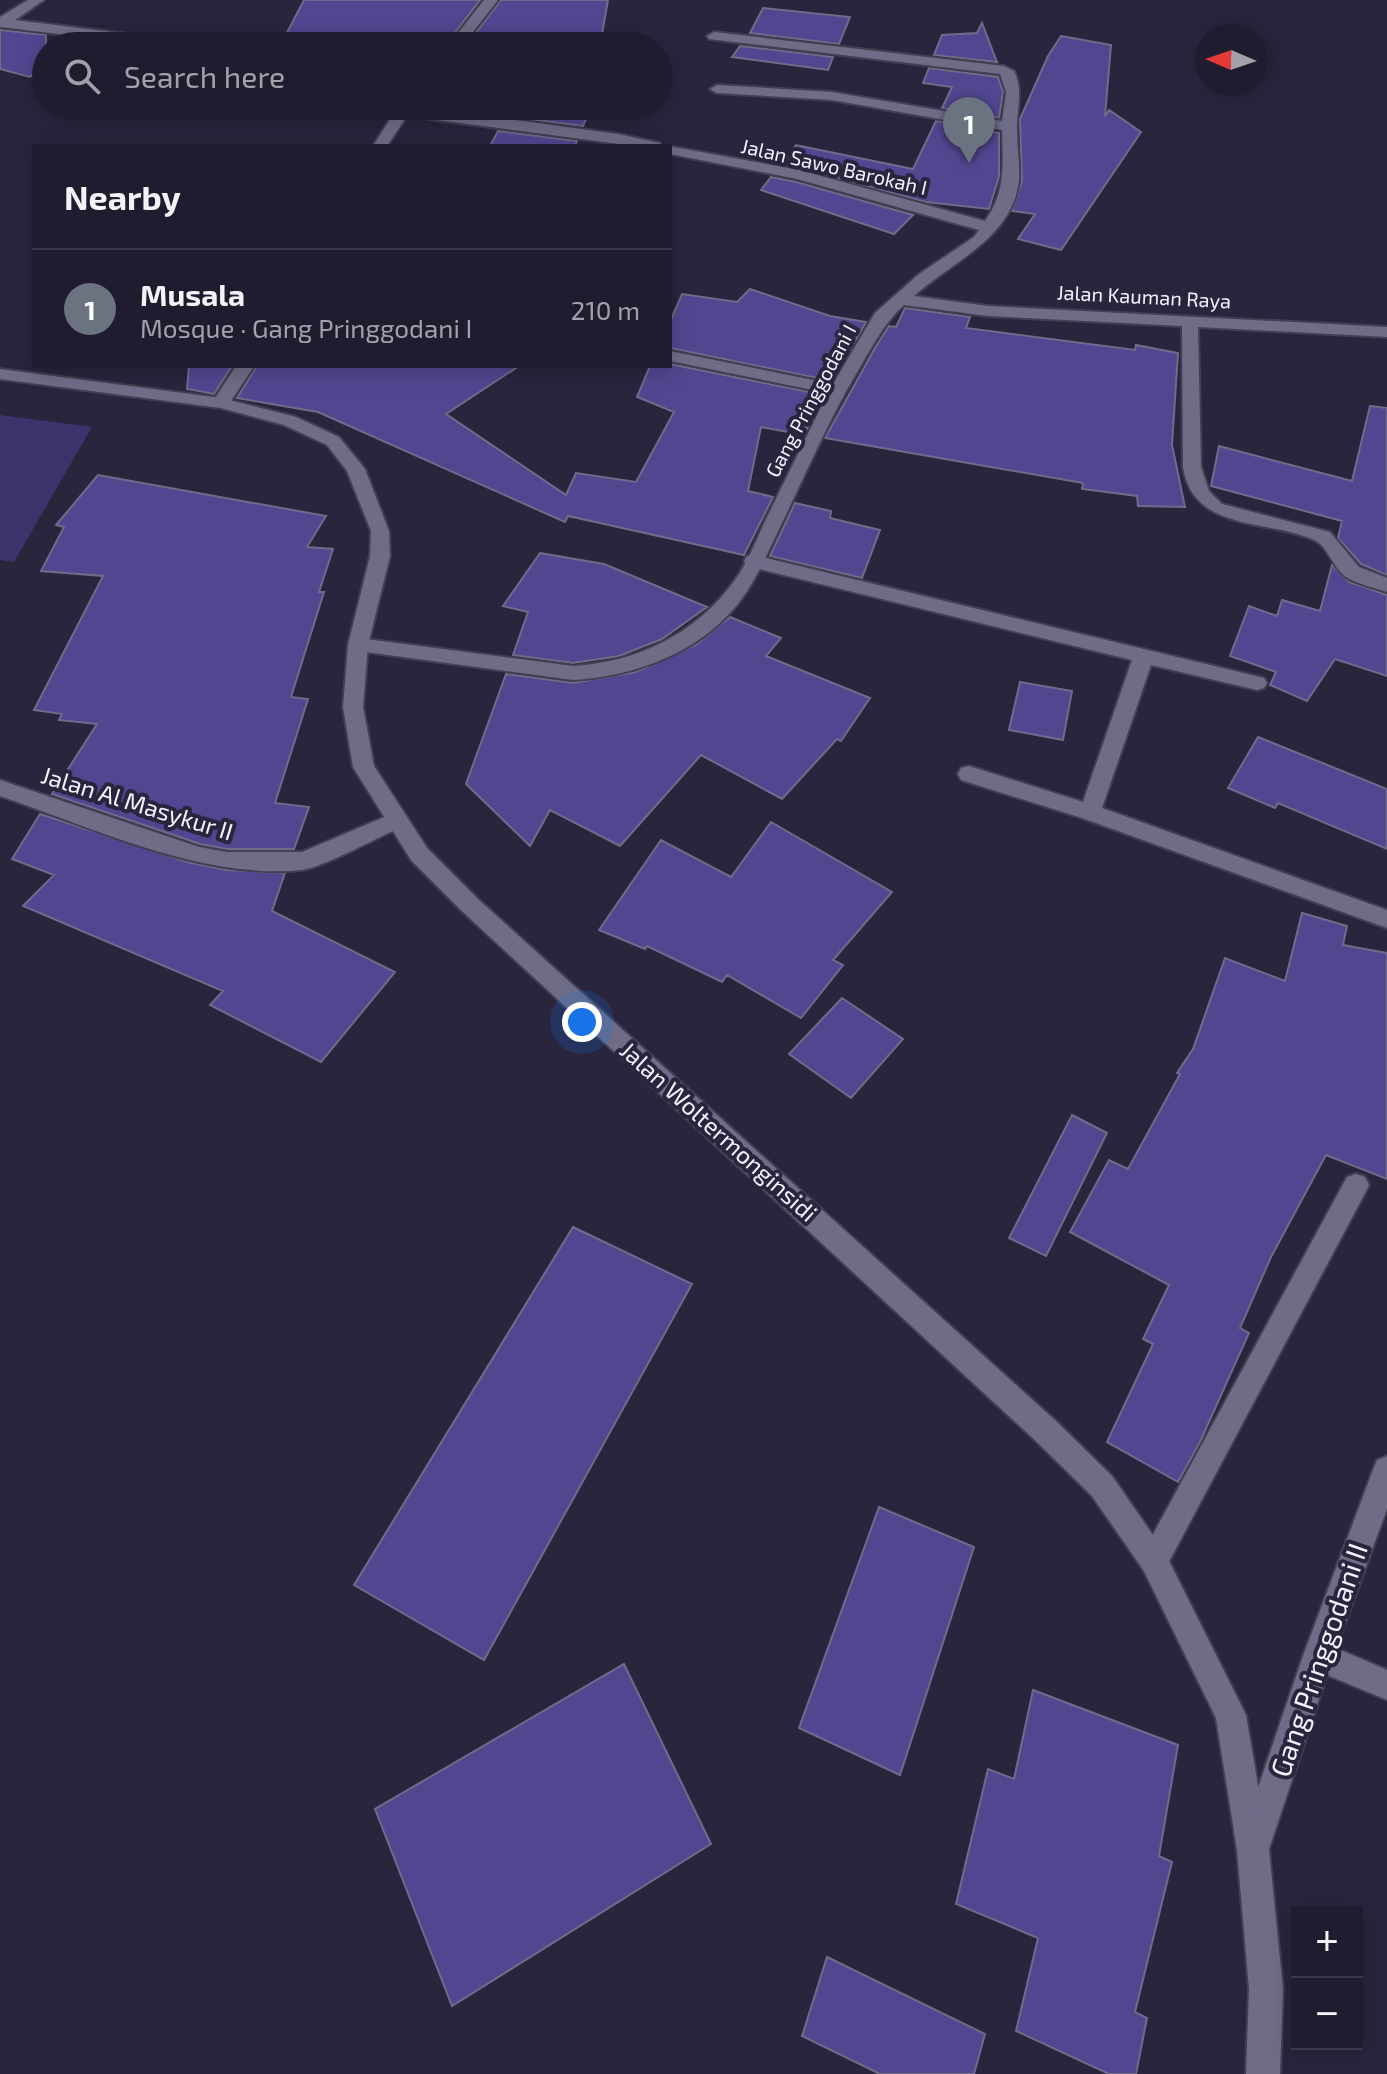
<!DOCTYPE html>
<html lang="en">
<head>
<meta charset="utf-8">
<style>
	:root { --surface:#1e1c2e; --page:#262536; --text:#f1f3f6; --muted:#a1a1aa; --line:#3c3a4a; --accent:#e9ab38 }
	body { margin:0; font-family:"Exo 2",sans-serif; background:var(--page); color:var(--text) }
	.controls { position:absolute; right:24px; bottom:24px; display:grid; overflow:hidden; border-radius:0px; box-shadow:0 4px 20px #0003 }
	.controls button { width:72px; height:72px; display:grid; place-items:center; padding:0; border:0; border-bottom:2px solid var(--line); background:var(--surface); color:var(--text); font:40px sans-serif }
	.compass { position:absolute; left:1195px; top:24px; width:72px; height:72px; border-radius:50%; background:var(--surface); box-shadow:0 4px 20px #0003; rotate:272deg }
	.you { position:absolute; left:582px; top:1022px; width:28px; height:28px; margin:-20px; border:6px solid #fff; border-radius:50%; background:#1a73e8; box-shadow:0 0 0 12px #1a73e833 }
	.badge { display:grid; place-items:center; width:52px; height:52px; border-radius:50%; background:var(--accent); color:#fff; font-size:26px; font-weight:700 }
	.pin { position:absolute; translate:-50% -66px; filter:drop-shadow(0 2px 4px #0008) }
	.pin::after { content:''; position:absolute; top:42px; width:28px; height:24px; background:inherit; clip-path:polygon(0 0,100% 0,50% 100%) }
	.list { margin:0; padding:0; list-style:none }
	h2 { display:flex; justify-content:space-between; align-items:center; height:104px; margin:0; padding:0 32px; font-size:34px }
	h2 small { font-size:26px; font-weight:400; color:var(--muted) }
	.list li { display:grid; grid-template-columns:52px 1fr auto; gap:24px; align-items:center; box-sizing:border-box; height:120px; padding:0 32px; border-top:2px solid var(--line) }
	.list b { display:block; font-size:30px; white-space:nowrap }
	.list p { margin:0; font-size:26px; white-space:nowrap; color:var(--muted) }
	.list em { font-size:26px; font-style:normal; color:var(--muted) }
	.icon { flex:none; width:44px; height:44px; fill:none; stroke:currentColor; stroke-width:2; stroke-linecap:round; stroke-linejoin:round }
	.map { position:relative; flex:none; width:1387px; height:2074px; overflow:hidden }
	.search { position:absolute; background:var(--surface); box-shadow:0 4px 20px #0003; left:32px; top:32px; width:640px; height:88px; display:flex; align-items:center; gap:20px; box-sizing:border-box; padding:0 28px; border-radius:44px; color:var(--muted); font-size:30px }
	.panel { position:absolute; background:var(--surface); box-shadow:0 4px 20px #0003; left:32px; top:144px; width:640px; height:224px; border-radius:0px }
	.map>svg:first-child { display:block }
</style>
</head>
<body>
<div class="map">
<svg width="1387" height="2074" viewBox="0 0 1387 2074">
	<rect width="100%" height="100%" fill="#28253d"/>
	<path fill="#3d336c" d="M0 415 92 427 14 562 0 560Z"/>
	<path fill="#534691" stroke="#6e6c88" stroke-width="2" d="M304 0H480L445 46H280Z
		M501 0H608L600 46H466Z
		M763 8 850 17 839 44 750 33Z
		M982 23 997 62 934 55 942 35 977 33Z
		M0 30 46 35V62L30 77 0 69Z
		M1061 36 1111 45 1105 116 1109 110 1141 132 1061 250 1018 239 1035 214 1012 211 1022 181 1020 119 1048 56Z
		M740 46 833 57 828 70 732 57Z
		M929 68 998 77 1003 92 999 118 942 108 952 87 923 83Z
		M510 106H592L583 126 505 116Z
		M936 121 999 133V177L989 209 926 202 782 164 796 145 913 169Z
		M498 131 577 141 575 146H490Z
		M771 177 796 182 913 215 894 234 761 190Z
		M750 289 830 316 866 322 832 381 670 348V322L682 294 737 302Z
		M905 308 970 317 966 328 1135 350 1136 345 1178 353 1172 445 1185 507 1138 506 1137 496 1082 489 1083 483 825 438 875 348 889 326 896 327Z
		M670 364 824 395 804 435 761 427 748 491 773 497 744 555 568 516 565 522 318 412 237 398 257 366H519L446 414 566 495 576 473 636 482 674 412 637 397 650 366Z
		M189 366H232L214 394 187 389Z
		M1370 406 1387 408V575L1361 564 1338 538 1342 521 1211 486 1219 446 1352 481Z
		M98 475 326 516 307 547 333 549 319 592H324L291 697 308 699 275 803 309 807 294 849H227L200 844 52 794 97 724 59 720 62 714 34 710 103 576 41 571 64 527 56 525Z
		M795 503 831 511 830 518 880 530 862 578 770 556Z
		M540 553 604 564 707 607 662 639 619 656 573 663 513 655 528 612 503 606Z
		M1332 565 1349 582 1387 595V676L1335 659 1307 701 1270 685 1276 672 1230 656 1249 606 1277 616 1282 600 1320 611Z
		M730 617 781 638 766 656 870 698 841 741 837 739 782 799 701 755 620 846 550 810 530 846 466 784 506 674 573 683 636 672 696 645Z
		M1020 682 1072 691 1063 740 1009 730Z
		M1258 737 1387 789V849L1278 803 1275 808 1228 788Z
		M40 814 187 862 226 870 285 873 272 911 395 972 321 1062 210 1005 223 991 23 906 54 875 12 859Z
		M771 822 892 892 833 960 843 965 801 1018 727 975 722 982 647 946 645 949 599 930 661 840 731 877Z
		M1302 913 1347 926 1343 945 1387 953V1179L1326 1155 1271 1257 1240 1328 1249 1333 1200 1442 1178 1482 1107 1442 1153 1344 1143 1339 1169 1285 1070 1232 1109 1160 1128 1169 1180 1074 1177 1073 1193 1049 1225 958 1285 981Z
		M842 998 903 1039 851 1098 789 1054Z
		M1072 1115 1107 1133 1046 1256 1009 1238Z
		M573 1227 692 1284 484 1660 354 1585Z
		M879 1507 974 1547 900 1775 799 1728Z
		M624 1664 711 1844 452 2006 375 1809Z
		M1033 1690 1178 1745 1159 1856 1172 1862 1135 2012 1147 2018 1136 2074H1109L1016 2031 1038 1938 956 1904 988 1769 1014 1779Z
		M827 1957 985 2034 974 2074H880L802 2036Z"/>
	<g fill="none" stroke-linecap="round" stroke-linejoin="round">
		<defs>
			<path id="lane" d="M754 555 1264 678 1267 683 1264 688 1257 690 1151 665 1102 808 1387 910V928L1082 818 961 780 958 774 961 768 969 766 1083 802 1132 660 747 566 744 561 747 556Z"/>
			<path id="street" d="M28 0H44L15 20 193 42 200 46H160L0 27V17Z
				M484 0H498L462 46H448Z
				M714 32 1004 66 1014 71C1024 91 1016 110 1017 131 1017 147 1020 165 1019 181 1012 239 951 262 914 296L988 306 1387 327V337L1198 327 1201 467 1209 491 1222 504 1330 532 1359 567 1387 578V592C1375 588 1357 584 1346 577 1333 568 1328 546 1314 540 1267 519 1193 532 1183 467L1182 326 988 316 904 305C883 324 871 349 856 374 827 423 805 476 780 527 765 558 752 591 727 616 688 657 628 677 573 680L351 650 348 645 358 638 573 666C638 662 696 634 735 580 750 559 759 532 771 509 790 470 809 432 828 393L670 361V351L833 384 875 313 919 274 974 237 979 230 797 179 670 154 668 146 799 170 985 221C1006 192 1003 164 1002 130L832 100 717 93 710 89 717 85 832 92 1002 121 1006 92 1000 74 709 39 707 36Z
				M377 106H413L618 134 660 143 662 146H634L407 116 387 146H373L394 113Z
				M236 366H254L227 407H215L212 403Z
				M0 780 199 847 227 852H302L396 812 404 814 407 820 404 826C380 836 324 867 302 870 202 880 94 828 0 796Z
				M1356 1174 1365 1177 1369 1185 1365 1193 1164 1571 1154 1576 1144 1571 1139 1561 1144 1551 1347 1177Z
				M1387 1456V1509L1336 1648 1387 1670V1700L1327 1675 1269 1849 1264 1860 1253 1865 1242 1860 1237 1849 1303 1656 1373 1470 1377 1460Z"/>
			<path id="secondary" d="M0 369 221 398 296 417 339 437 365 469 389 531 390 556 368 645 363 707 374 766 427 848 479 900 1057 1422 1112 1476 1164 1551 1246 1715 1269 1850 1283 1989 1280 2074H1246L1249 1989 1237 1850 1216 1718 1144 1571 1092 1496 1037 1442 463 912 411 860 353 767 343 707 348 645 370 556 371 531 347 471 327 445 284 425 221 408 0 379Z"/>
		</defs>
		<use href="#lane" stroke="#423f53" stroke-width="4"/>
		<use href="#street" stroke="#423f53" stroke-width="4"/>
		<use href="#secondary" stroke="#423f53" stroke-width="4"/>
		<use href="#lane" fill="#6f6c88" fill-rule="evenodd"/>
		<use href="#street" fill="#6f6c88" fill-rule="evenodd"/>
		<use href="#secondary" fill="#6f6c88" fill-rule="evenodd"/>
	</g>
	<g text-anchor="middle" stroke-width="8" stroke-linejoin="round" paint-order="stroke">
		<g font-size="20" fill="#f2f1ff" stroke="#28253d">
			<text transform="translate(834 167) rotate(13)" y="7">Jalan Sawo Barokah I</text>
			<text transform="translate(1144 297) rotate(3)" y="7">Jalan Kauman Raya</text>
			<text transform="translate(811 401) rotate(-62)" y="7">Gang Pringgodani I</text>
		</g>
		<g font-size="24" fill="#f2f1ff" stroke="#28253d">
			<text transform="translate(137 804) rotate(17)" y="8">Jalan Al Masykur II</text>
			<text transform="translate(718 1132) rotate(42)" y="8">Jalan Woltermonginsidi</text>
		</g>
		<g font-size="28" fill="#f2f1ff" stroke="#28253d">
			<text transform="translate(1319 1660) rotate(-71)" y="10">Gang Pringgodani II</text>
		</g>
	</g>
</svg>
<div class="controls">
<button>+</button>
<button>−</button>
</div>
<svg class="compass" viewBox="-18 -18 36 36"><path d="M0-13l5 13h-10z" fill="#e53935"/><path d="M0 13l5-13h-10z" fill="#a1a1aa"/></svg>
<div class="you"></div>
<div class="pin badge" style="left:969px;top:163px;background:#6b7280">1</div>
<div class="search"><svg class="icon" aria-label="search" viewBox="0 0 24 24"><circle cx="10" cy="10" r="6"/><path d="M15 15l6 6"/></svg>Search here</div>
<section class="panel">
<h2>Nearby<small></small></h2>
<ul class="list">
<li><span class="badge" style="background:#6b7280">1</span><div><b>Musala</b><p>Mosque · Gang Pringgodani I</p></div><em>210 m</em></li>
</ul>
</section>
</div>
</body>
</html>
